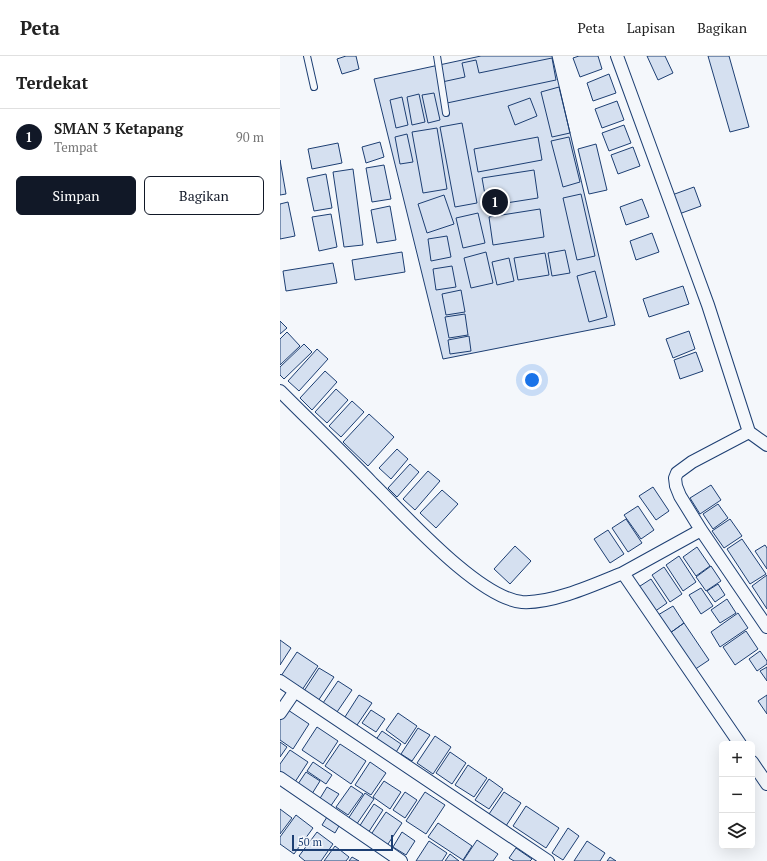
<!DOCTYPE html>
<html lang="id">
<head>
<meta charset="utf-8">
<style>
	:root { --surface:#fff; --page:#f6f6f6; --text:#222; --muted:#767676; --line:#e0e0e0; --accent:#111827 }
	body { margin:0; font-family:"PT Serif",serif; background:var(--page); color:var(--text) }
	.controls { position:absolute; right:12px; bottom:12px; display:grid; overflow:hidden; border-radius:6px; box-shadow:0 4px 16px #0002 }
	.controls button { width:36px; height:36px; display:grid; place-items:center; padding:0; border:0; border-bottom:1px solid var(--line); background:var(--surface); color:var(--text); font:20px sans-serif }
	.scale { position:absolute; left:12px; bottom:10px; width:101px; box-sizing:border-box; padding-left:4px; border:2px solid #1d3f73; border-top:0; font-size:11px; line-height:14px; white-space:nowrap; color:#1d3f73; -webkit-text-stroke:3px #f4f7fb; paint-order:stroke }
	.you { position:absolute; left:252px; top:324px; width:14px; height:14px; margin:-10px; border:3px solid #fff; border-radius:50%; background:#1a73e8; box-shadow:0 0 0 6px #1a73e833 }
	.badge { display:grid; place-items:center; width:26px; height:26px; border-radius:50%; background:var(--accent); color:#fff; font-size:13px; font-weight:700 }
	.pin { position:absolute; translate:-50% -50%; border:2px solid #fff; box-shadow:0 1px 4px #0006 }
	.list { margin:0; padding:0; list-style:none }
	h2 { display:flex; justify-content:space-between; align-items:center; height:52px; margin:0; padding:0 16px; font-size:17px }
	h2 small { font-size:13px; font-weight:400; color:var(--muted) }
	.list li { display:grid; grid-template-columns:26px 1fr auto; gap:12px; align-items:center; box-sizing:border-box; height:56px; padding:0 16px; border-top:1px solid var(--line) }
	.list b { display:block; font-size:15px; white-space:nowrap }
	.list p { margin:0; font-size:13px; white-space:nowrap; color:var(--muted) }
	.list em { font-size:13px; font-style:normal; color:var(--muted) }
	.actions { display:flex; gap:8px; padding:12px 16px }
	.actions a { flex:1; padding:9px 0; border:1px solid var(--accent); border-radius:6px; text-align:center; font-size:14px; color:var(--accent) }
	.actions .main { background:var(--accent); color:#fff }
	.icon { flex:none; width:22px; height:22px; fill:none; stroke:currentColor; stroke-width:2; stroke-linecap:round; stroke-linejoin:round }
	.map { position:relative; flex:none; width:487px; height:805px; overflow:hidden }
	header { display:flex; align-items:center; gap:24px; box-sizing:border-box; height:56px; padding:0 20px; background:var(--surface); border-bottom:1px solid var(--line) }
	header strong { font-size:19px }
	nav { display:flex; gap:22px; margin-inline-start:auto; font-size:14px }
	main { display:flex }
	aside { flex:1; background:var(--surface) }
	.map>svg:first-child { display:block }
</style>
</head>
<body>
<header>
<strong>Peta</strong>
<nav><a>Peta</a><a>Lapisan</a><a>Bagikan</a></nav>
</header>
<main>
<aside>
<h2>Terdekat<small></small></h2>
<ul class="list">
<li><span class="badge">1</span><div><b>SMAN 3 Ketapang</b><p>Tempat</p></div><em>90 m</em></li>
</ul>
<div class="actions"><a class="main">Simpan</a><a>Bagikan</a></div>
</aside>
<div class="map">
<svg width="487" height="805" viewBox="0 0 487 805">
	<rect width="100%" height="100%" fill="#f4f7fb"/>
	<path fill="#d5e0f0" stroke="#1d3f73" d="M66 0H76L79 13 62 18 57 3Z
		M201 0H272L335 269 163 303 94 23Z
		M299 0H318L322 13 300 21 293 2Z
		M367 0H385L393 17 378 24Z
		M428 0H449L469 71 450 76Z
		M272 2 276 24 167 47 162 26 185 21 182 7 196 4 199 17Z
		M329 18 336 37 313 45 307 27Z
		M279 31 290 77 272 81 261 36Z
		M154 37 160 64 148 67 142 39Z
		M139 38 145 66 132 69 127 41Z
		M122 41 128 69 116 72 110 44Z
		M250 42 257 60 235 69 228 50Z
		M337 45 344 64 322 72 315 53Z
		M182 67 197 147 175 151 160 71Z
		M344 69 351 87 329 95 322 77Z
		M157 72 167 133 143 137 132 76Z
		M127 78 133 106 120 108 115 81Z
		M258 81 262 104 198 116 194 93Z
		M289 81 300 126 283 131 271 85Z
		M100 86 104 101 86 107 82 91Z
		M58 87 62 107 32 113 28 93Z
		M316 88 327 134 309 138 298 93Z
		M353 91 360 110 338 118 331 99Z
		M0 104 6 138 0 139Z
		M104 109 111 143 92 146 86 112Z
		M73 113 83 189 64 191 53 116Z
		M254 114 258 142 207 150 202 122Z
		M46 118 52 152 34 155 27 122Z
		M414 131 421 150 399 158 392 139Z
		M301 138 315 200 297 204 283 142Z
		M164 139 174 168 147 177 138 148Z
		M362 143 369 161 346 169 340 151Z
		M8 146 15 180 0 183V148Z
		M110 150 116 184 97 187 91 154Z
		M260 153 264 181 213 189 209 161Z
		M198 157 205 187 183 192 176 162Z
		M51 158 57 191 39 195 32 161Z
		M372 177 379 196 356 204 350 185Z
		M167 180 171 201 151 205 148 183Z
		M285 194 290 217 272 220 268 197Z
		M122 196 125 216 75 224 72 204Z
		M206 196 213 227 191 232 184 202Z
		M265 197 269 219 238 224 234 202Z
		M229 202 234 225 217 229 212 206Z
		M53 207 57 227 6 235 3 215Z
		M172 210 176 231 156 234 153 213Z
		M315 215 327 261 309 266 297 220Z
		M403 230 409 248 369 261 363 243Z
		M181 234 185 256 166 259 162 238Z
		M185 258 188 279 169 282 165 261Z
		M0 265 7 272 0 278Z
		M409 275 415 293 393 302 386 283Z
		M7 276 20 290 0 309V283Z
		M189 280 191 295 170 298 168 284Z
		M24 288 32 296 4 323 0 319V311Z
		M37 293 48 303 19 335 8 325Z
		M416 296 423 315 400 323 394 304Z
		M45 315 57 326 32 354 20 342Z
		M56 333 68 344 47 367 35 356Z
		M72 345 84 356 61 381 49 370Z
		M89 358 114 381 88 410 63 386Z
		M117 393 128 403 111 423 99 412Z
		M130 408 139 416 117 441 108 432Z
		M148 415 160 425 135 454 123 443Z
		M431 429 441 444 420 458 410 442Z
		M373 431 389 455 376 464 359 440Z
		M162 434 178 448 156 472 140 457Z
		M438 448 448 462 433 473 423 458Z
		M358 450 374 474 361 483 344 459Z
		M346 463 362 487 348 496 332 472Z
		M450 463 462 480 444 492 432 475Z
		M328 474 344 498 330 507 314 483Z
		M462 483 486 518 470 528 447 493Z
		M485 489 487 492V513L475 495Z
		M235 490 251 505 230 528 214 513Z
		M417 491 430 510 416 520 403 501Z
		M399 500 416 526 403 535 386 509Z
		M431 510 441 525 426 535 416 521Z
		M384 511 402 538 390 546 372 519Z
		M487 519V553L472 530Z
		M371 523 387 547 374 556 357 532Z
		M438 528 445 539 435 546 427 535Z
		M421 532 433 550 421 558 409 539Z
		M447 543 456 557 440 567 431 554Z
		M393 550 404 567 390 577 378 559Z
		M458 557 468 572 440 591 431 576Z
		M404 567 429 604 414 614 390 577Z
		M466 575 478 593 455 609 443 591Z
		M0 584 11 592 0 609Z
		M480 595 487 605V608L477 615 469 603Z
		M17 596 38 610 22 634 1 620Z
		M487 611V625L480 615Z
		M39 612 54 621 38 645 24 635Z
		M58 625 72 634 57 656 43 647Z
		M79 639 92 647 75 672 63 664Z
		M487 639V658L478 645Z
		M5 652 29 668 13 693 0 684V660Z
		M91 654 105 663 96 676 82 667Z
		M118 657 137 670 125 688 106 674Z
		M37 671 58 685 43 708 22 694Z
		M138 672 150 679 132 705 121 698Z
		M102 675 121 688 115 698 95 685Z
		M155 680 171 691 153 718 137 707Z
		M0 686 7 691 0 701Z
		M60 688 86 705 71 728 45 710Z
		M10 694 28 706 13 729 0 720V708Z
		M170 696 186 707 172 728 156 717Z
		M33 706 52 719 46 728 27 715Z
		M90 706 106 717 91 739 75 729Z
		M188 709 207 722 194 741 175 729Z
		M26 716 40 725 30 741 16 731Z
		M209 723 223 733 209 753 195 744Z
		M104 725 121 736 110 753 93 741Z
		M71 730 83 738 68 759 56 751Z
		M47 731 59 738 50 751 39 744Z
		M125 736 137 744 125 762 113 754Z
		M145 736 165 749 146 778 126 765Z
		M224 736 241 747 224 773 207 761Z
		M85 737 94 743 74 772 66 766Z
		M94 748 103 754 88 777 79 771Z
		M246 750 279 772 266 792 233 770Z
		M0 753 12 762 0 778Z
		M106 756 122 767 106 791 90 780Z
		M16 759 33 772 14 798 0 788V781Z
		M47 761 59 770 55 777 42 769Z
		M158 767 192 790 183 804 148 781Z
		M288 772 299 780 283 804 272 797Z
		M37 776 53 788 41 805H25L19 800Z
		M122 776 135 785 126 799 113 791Z
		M197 784 218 798 213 805H183Z
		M149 785 167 797 162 805H136Z
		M307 785 325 797 320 805H294Z
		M55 790 69 801 66 805H44Z
		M236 792 252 803 250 805H234L229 802Z
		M170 798 179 805H165Z
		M72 801 79 805H69Z
		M330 801 336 805H327Z"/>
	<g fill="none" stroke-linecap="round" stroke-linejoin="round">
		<defs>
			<path id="service" d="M27 0 34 31
				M157 0 166 57"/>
			<path id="minor" d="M337 0 428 249 469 376 487 389
				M0 335C31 366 62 396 92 427 124 458 198 542 242 546 272 548 316 528 343 517
				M469 376 412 406 397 417 395 422 396 430 400 440 421 474 487 571
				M421 474 343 517 460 688
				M0 625 268 805
				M0 657 15 635
				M472 706 487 728
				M0 722 121 805"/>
		</defs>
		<use href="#service" stroke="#1d3f73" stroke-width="8"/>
		<use href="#minor" stroke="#1d3f73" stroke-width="14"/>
		<use href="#service" stroke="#f4f7fb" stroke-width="6"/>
		<use href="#minor" stroke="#f4f7fb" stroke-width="12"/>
	</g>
</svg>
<div class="controls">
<button>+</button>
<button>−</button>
<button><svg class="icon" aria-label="layers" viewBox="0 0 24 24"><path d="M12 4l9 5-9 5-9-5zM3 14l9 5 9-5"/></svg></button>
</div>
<div class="scale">50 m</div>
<div class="you"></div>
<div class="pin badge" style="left:215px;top:146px">1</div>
</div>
</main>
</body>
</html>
